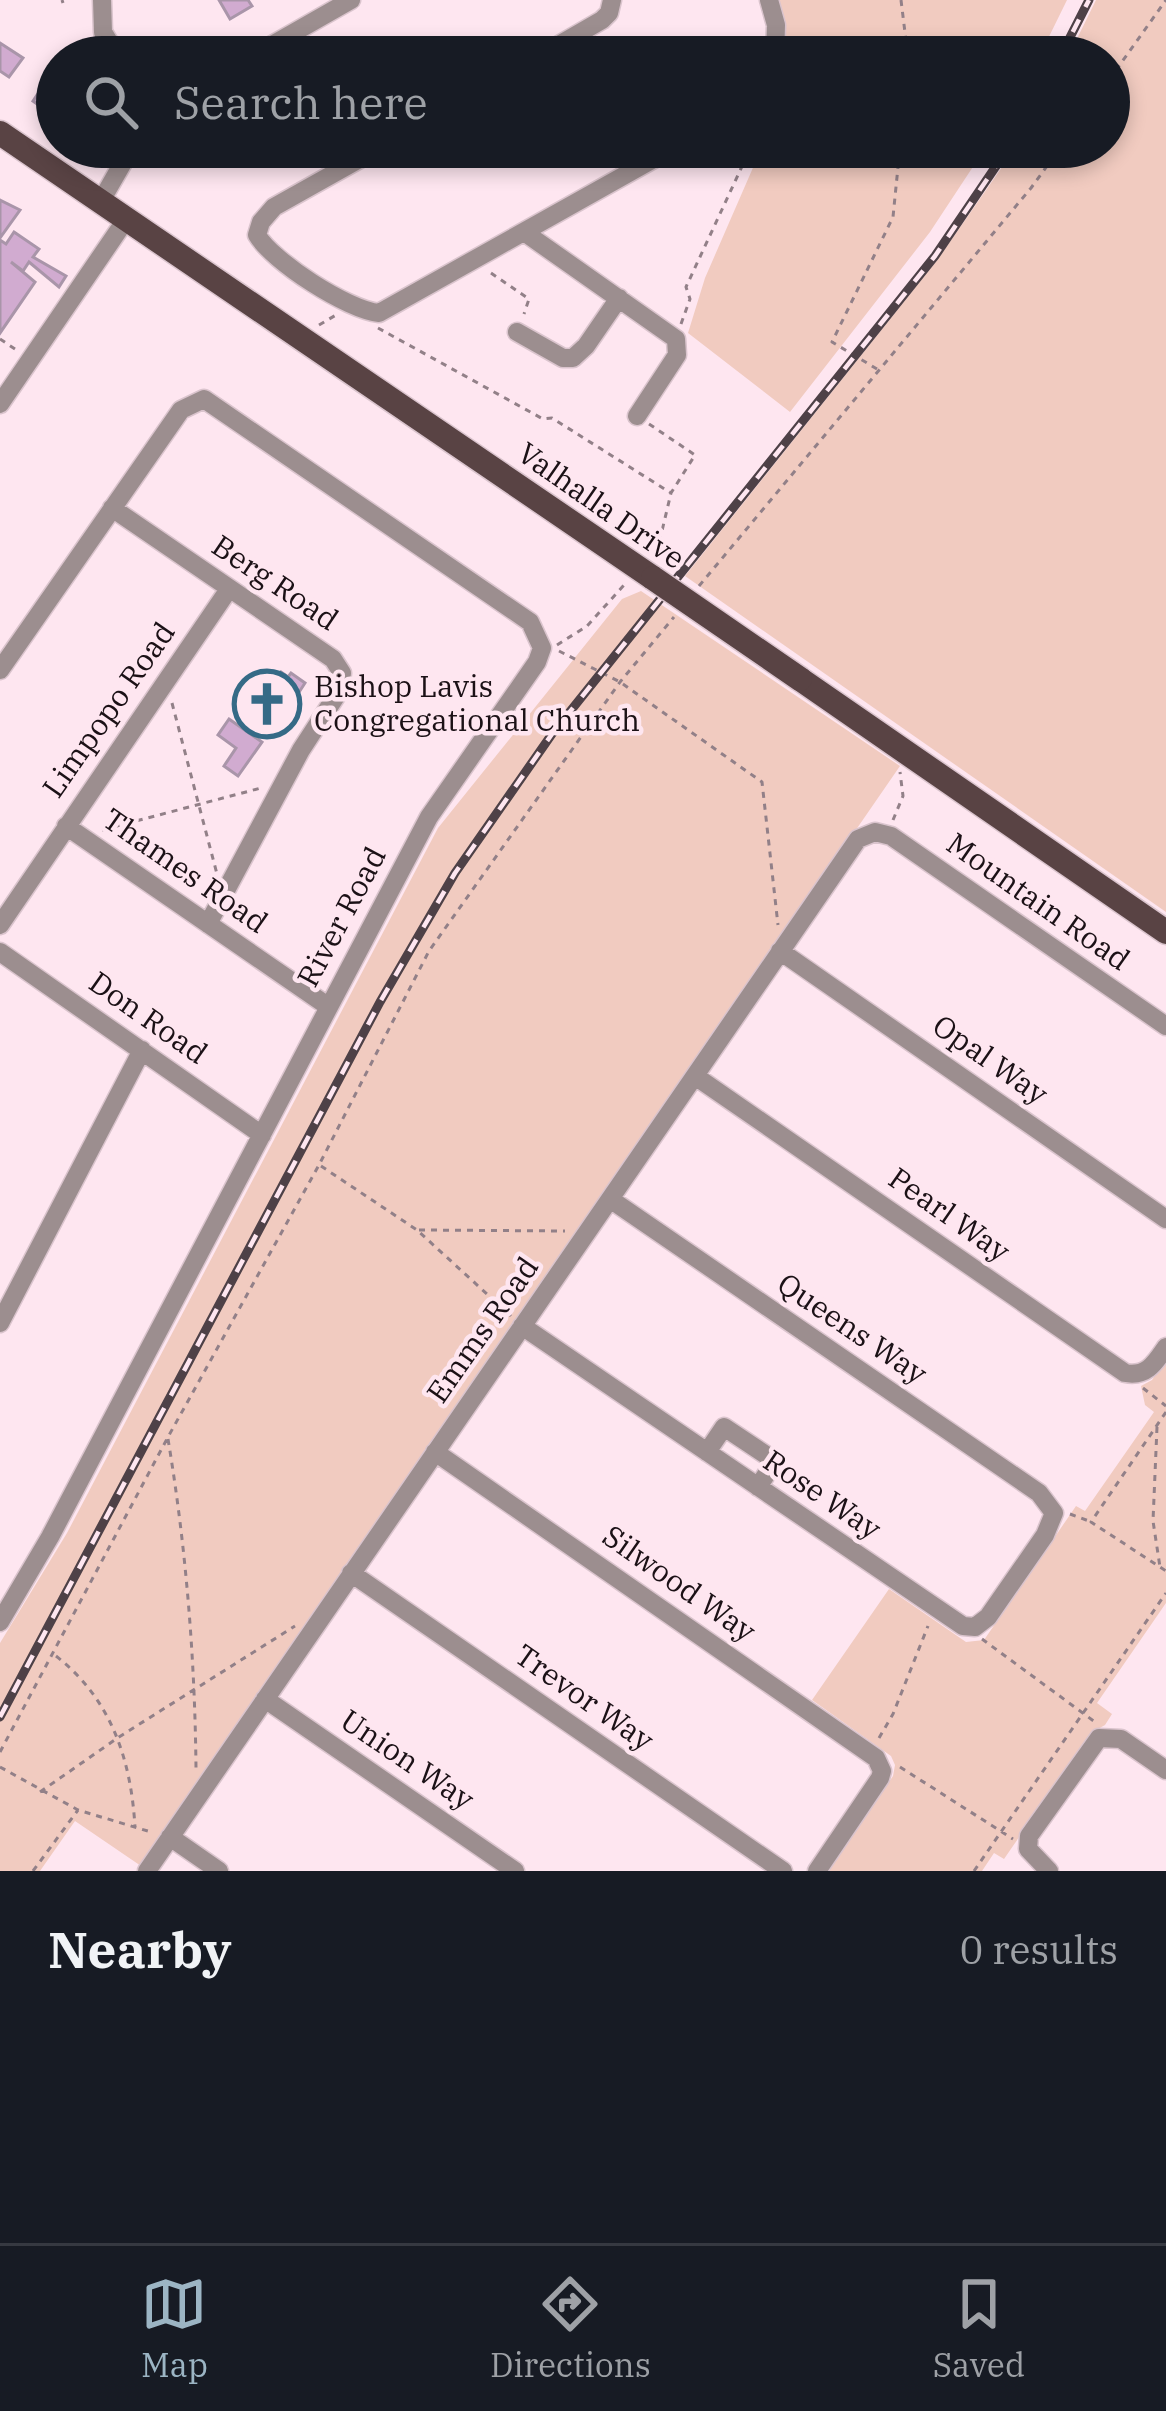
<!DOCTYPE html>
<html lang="en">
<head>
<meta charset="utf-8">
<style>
	:root { --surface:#171b24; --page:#242831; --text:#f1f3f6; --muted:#9ea1a6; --line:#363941; --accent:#9cb5c4 }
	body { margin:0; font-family:"IBM Plex Serif",serif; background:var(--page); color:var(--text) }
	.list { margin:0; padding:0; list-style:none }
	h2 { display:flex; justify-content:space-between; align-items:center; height:156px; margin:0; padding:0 48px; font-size:51px }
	h2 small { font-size:39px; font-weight:400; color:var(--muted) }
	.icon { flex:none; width:66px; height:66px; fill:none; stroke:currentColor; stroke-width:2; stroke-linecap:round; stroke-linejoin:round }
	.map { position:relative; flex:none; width:1166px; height:1871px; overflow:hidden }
	.search { position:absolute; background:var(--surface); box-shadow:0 6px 18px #0003; left:36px; right:36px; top:36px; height:132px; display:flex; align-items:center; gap:30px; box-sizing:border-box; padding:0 42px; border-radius:66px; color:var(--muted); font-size:45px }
	.sheet { height:372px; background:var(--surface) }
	nav { display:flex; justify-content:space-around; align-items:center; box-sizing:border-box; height:168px; border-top:3px solid var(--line); background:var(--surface); font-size:33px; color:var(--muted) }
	nav a { display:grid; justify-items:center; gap:6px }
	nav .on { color:var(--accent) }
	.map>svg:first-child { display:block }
</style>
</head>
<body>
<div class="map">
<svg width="1166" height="1871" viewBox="0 0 1166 1871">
	<rect width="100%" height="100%" fill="#fee6f0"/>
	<path fill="#f1cbc0" d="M777 0H1067L1039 57H781L786 29Z
		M1096 0H1166V912L685 576 938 259 1016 147H1109V57H1068Z
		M762 147H986L930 232 790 412 688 333 705 278Z
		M641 591 900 766 141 1866 75 1821 40 1871H0V1643L67 1533 438 828 622 599Z
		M1166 1360V1603L1097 1703 1112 1714 1105 1725 1091 1733 1004 1859 994 1853 982 1871H829L893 1776 895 1765 891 1756 812 1700 889 1589 966 1642 984 1640 1076 1506 1085 1511 1154 1412 1145 1405 1141 1386 1152 1380Z"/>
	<path fill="#d1abd0" stroke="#a995a9" stroke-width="3" d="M219 0H248L252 6 230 19Z
		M0 43 23 58 9 77 0 71Z
		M53 71 57 73V118L33 101Z
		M0 200 20 210 0 238Z
		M14 232 39 249 33 257 66 276 59 287 29 262 23 271 11 262 35 282 0 333V240L6 244Z
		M281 672 288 677 291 673 305 683 272 734 238 711 252 690 263 698Z
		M229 719 262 742 238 776 224 766 236 748 218 735Z"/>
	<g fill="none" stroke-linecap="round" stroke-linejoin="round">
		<defs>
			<path id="minor" d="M102 0 103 32 118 57
				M769 0 776 25 775 57
				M251 57 351 0
				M538 57 602 20 609 13 612 0
				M381 147 274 207 261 222 257 235C273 262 348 310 379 313L675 147
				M101 201 132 147
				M524 232 676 339 677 355 637 416
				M517 332 563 358H573L586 346 619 298
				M0 404 127 218
				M112 508 333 659 342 673 340 690 301 750 208 924
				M0 670 181 410 204 399 530 622 542 648 537 662 429 817 50 1537 0 1622
				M66 826 329 1007
				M0 925 229 589
				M780 951 1166 1219
				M0 952 262 1135
				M695 1076 1125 1373C1147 1377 1155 1363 1166 1347
				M0 1323 142 1050
				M522 1326 963 1626 975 1627 988 1617 1045 1535 1054 1513 1039 1493 610 1199
				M435 1452 876 1758 882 1771 880 1778 817 1871
				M707 1452 724 1427 775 1461 758 1487
				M351 1573 783 1871
				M265 1699 515 1871
				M170 1837 219 1871
				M147 1871 858 839 875 832 891 836 1166 1026
				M1049 1871 1028 1849 1029 1836 1099 1738 1121 1739 1166 1770"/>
			<path id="major" d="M0 133 653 578
				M800 679 1166 932"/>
		</defs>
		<use href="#minor" stroke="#dac4cd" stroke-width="21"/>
		<use href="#major" stroke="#dac4cd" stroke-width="27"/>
		<path stroke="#928088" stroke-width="3" stroke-dasharray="6 6" stroke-linecap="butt" d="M62 0 63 3
			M901 0 908 57
			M1109 80 1166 0
			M491 273 529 299 524 314
			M681 324 690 299 686 287 751 147
			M319 325 336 315
			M378 328 543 419 552 418 671 493
			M0 339 18 351
			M877 369 832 342 893 217 900 147
			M649 424 695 455 671 493 661 535 649 553
			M699 586 1031 188 1061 147
			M557 645 587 626 625 584
			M559 651 620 682 762 782 778 925
			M172 703 217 874
			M893 820 903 796 900 772
			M102 830 261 788
			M321 1166 417 1230 511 1316
			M419 1230 565 1231
			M1143 1388 1166 1406
			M1166 1412 1091 1522 1166 1571
			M1157 1427 1153 1521 1160 1567
			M168 1439C186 1547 195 1659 196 1769
			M1070 1514 1089 1521
			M982 1639 1095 1722
			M56 1656C111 1699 131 1759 135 1827
			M879 1738 893 1714 928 1626
			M0 1752 168 1437 319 1165 429 951 620 682 674 617
			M0 1767 78 1810 151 1832
			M900 1767 1013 1839
			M40 1792 119 1737 295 1626
			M33 1871 78 1810
			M974 1871 1166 1593"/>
		<use href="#minor" stroke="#9c8e8f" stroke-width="18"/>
		<use href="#major" stroke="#594344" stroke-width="24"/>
		<defs>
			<path id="rail" d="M1060 57 1089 0
				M0 1717 380 1002 455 873 552 734 935 256 1009 147"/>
		</defs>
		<use href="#rail" stroke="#4e4147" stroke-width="9"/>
		<use href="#rail" stroke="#fee6f0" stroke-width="4.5" stroke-dasharray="14" stroke-linecap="butt"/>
		<defs>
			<path id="major-bridge" d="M653 578 800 679"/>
		</defs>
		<use href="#major-bridge" stroke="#dac4cd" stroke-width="27" stroke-linecap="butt"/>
		<use href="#major-bridge" stroke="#594344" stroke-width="24"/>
	</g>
	<defs>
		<symbol id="church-ring" viewBox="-11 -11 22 22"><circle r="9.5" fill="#fee6f0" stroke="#356a86" stroke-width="1.5"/><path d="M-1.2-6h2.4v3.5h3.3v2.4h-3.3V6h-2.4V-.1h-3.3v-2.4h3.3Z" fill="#356a86"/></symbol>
	</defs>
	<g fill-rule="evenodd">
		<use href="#church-ring" x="229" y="666" width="76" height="76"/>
	</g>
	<g text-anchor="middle" stroke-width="9" stroke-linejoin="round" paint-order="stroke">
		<g font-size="30" fill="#1b1116" stroke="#fee6f0">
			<text transform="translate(601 506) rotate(35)" y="10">Valhalla Drive</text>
			<text transform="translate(275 583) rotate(34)" y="10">Berg Road</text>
			<text transform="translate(109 710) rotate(-55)" y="10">Limpopo Road</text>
			<text transform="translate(185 871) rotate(35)" y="10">Thames Road</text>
			<text transform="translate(1038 902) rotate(35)" y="10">Mountain Road</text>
			<text transform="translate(342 917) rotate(-62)" y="10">River Road</text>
			<text transform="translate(148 1018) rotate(35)" y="10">Don Road</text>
			<text transform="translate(990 1060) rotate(35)" y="10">Opal Way</text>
			<text transform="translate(949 1215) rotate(35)" y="10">Pearl Way</text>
			<text transform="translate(852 1329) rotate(34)" y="10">Queens Way</text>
			<text transform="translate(483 1330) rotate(-55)" y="10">Emms Road</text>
			<text transform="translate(822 1495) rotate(34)" y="10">Rose Way</text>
			<text transform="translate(679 1584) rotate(35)" y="10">Silwood Way</text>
			<text transform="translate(584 1698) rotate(35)" y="10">Trevor Way</text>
			<text transform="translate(407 1760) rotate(34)" y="10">Union Way</text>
		</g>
		<g font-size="30" fill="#1b1116" stroke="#fee6f0" text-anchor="start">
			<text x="314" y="697">Bishop Lavis<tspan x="314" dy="34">Congregational Church</tspan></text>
		</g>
	</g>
</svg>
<div class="search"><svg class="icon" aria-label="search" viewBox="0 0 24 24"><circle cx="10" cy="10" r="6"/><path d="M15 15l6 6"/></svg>Search here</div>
</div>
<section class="sheet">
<h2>Nearby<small>0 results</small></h2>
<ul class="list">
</ul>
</section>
<nav>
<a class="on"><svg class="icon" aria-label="map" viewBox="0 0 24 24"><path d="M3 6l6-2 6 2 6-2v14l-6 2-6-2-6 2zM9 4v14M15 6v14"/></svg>Map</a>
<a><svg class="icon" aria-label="directions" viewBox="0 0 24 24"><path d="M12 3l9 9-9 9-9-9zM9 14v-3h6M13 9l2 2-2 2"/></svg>Directions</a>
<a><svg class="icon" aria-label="saved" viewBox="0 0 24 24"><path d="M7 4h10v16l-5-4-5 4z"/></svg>Saved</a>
</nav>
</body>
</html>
